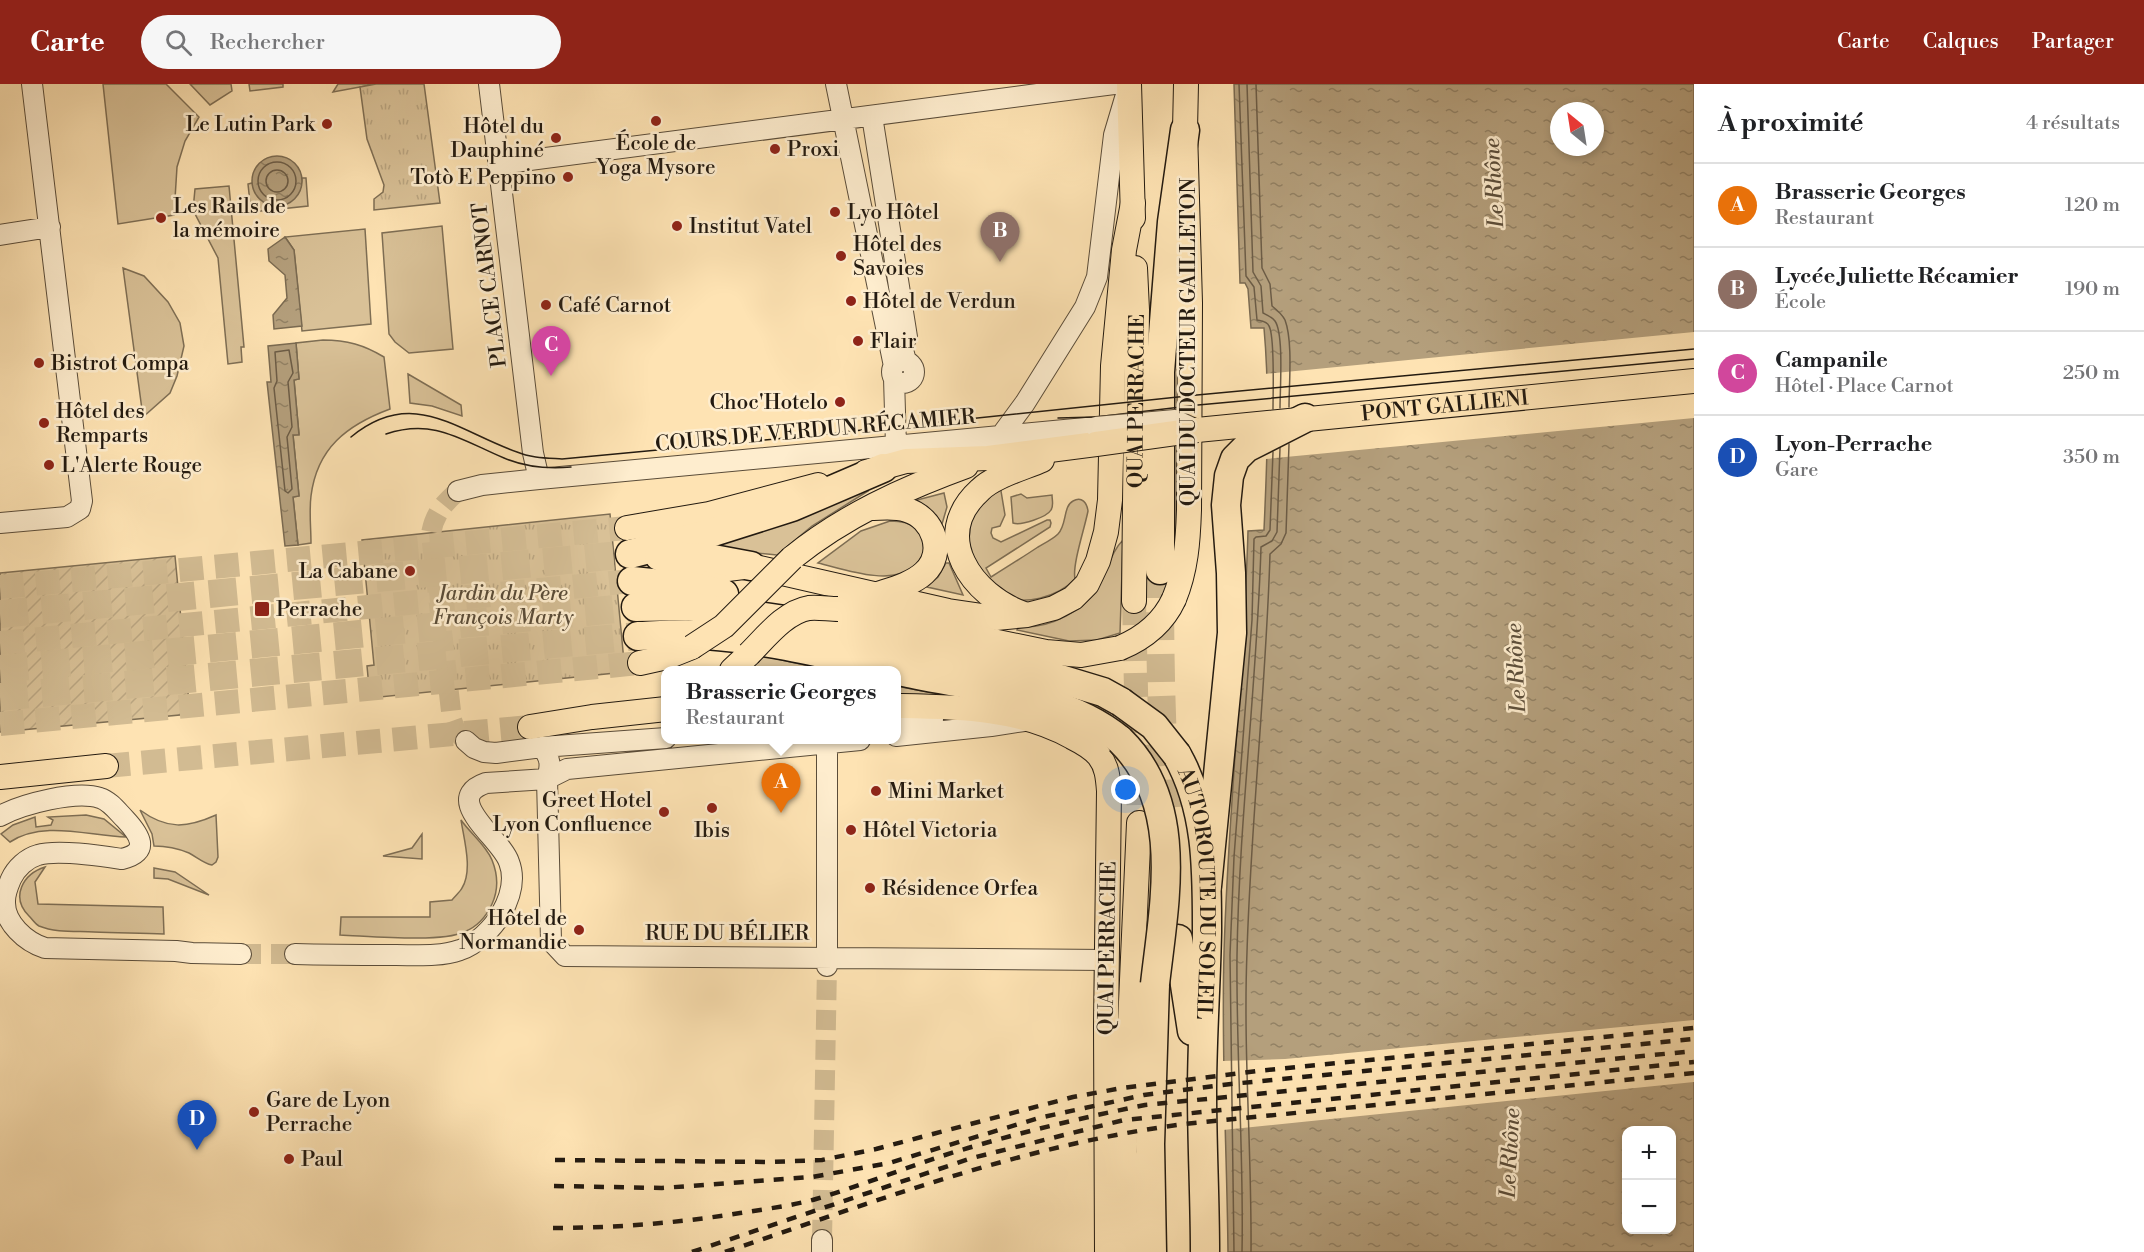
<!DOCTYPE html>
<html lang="fr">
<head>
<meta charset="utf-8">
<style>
	:root { --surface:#fff; --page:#f6f6f6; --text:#202124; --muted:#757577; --line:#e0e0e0; --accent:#8f2418 }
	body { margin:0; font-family:"Libre Bodoni",serif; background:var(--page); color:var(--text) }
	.controls { position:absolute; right:18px; bottom:18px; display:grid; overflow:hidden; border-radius:12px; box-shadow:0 3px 9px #0003 }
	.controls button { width:54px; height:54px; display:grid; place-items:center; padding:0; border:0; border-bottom:2px solid var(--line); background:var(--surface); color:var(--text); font:30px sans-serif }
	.compass { position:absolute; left:1550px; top:18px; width:54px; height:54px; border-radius:50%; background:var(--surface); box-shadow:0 3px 9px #0003; rotate:330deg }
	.you { position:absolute; left:1126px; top:706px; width:21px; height:21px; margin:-15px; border:4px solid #fff; border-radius:50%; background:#1a73e8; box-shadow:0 0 0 9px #1a73e833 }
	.badge { display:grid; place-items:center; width:39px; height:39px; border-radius:50%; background:var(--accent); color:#fff; font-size:20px; font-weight:700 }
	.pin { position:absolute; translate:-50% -50px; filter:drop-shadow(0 2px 3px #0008) }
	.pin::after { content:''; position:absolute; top:32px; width:21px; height:18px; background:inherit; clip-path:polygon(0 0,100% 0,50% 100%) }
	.popup { position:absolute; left:661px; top:582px; width:240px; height:78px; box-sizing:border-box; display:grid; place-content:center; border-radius:12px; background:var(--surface); filter:drop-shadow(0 2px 4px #0005); font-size:20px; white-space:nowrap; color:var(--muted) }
	.popup b { font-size:22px; color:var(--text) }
	.popup::after { content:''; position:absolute; left:50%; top:100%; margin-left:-12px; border:12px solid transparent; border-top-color:var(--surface) }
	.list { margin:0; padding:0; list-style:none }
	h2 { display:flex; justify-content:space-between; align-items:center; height:78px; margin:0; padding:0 24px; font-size:26px }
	h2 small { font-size:20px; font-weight:400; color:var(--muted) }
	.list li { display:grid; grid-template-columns:39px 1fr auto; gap:18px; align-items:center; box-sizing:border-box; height:84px; padding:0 24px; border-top:2px solid var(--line) }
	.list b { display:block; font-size:22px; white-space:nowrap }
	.list p { margin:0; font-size:20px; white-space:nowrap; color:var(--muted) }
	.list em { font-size:20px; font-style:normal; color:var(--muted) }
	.icon { flex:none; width:33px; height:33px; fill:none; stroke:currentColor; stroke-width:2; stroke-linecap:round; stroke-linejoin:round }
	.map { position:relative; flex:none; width:1694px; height:1168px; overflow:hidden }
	header { display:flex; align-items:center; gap:36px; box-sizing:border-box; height:84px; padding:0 30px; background:var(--accent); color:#fff }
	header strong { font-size:28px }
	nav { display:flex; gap:33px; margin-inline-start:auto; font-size:21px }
	.search { width:420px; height:54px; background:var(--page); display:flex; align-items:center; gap:15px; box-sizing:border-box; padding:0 21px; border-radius:33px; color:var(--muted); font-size:22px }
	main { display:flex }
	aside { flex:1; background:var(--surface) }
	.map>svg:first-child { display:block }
</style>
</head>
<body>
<header>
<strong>Carte</strong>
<div class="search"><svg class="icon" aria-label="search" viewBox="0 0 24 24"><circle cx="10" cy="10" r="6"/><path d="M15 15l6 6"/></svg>Rechercher</div>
<nav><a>Carte</a><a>Calques</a><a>Partager</a></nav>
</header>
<main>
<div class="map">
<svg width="1694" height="1168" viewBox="0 0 1694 1168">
	<defs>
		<pattern id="park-tufts" width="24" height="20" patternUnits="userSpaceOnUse" patternTransform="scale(1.5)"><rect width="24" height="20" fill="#d9c197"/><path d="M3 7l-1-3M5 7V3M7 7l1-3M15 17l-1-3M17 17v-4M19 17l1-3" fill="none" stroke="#baa581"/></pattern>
		<pattern id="garden-furrows" width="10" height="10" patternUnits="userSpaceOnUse" patternTransform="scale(1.5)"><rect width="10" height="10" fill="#d9c197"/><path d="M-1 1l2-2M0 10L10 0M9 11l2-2" fill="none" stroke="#baa581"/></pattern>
		<pattern id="water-ripples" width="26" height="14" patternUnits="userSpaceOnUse" patternTransform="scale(1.5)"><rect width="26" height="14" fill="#b49f7c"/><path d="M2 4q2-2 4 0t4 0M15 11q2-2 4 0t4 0" fill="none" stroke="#928164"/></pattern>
	</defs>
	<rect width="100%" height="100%" fill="#fee3b3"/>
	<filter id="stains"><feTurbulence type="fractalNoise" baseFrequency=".00333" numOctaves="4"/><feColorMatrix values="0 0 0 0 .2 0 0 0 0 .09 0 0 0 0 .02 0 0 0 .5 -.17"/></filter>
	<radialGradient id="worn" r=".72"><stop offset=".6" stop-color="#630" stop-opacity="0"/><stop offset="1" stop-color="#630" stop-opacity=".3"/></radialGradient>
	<path fill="#d9c197" stroke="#7e6e54" stroke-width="1.5" d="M103 0H166L199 33 185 57 177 83 174 131 118 140Z
		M190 0H231L232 7 210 21Z
		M249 0H283V3L250 7Z
		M338 0H376L333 8Z
		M302 94H306L308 122 251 128 248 100 252 99 258 113 269 121 301 103Z
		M229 102 244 263H241L242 278 228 280 218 174 193 126 195 105Z
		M442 142 453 265 409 269 395 258 389 250 382 149Z
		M365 145 371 240 302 247 294 166 285 153Z
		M123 184 144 192 168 218 180 239 184 262 177 292 170 309 143 333Z
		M323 256C347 256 364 261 384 273L390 325C347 341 317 364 311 412 309 427 311 444 311 459L298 461 293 413 299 412 293 351 299 350 294 296 299 295 296 259Z
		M408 290 461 321 462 332 432 322 410 319Z
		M1000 401 1005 431 1000 442 992 444 991 449 993 454 1001 458 1047 436H1050L1051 439 1050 443 986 484 991 493C1007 483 1023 473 1038 463 1045 459 1053 455 1058 450 1067 441 1063 422 1073 417 1082 412 1087 419 1088 427 1085 443 1072 481 1075 495 1059 512 1022 524 1001 510 992 505 976 478 968 469L971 432Z
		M867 406 868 407 812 442 777 471 702 464Z
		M944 409 947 423 942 440 936 431 918 419 917 416Z
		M1021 410 1027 414 1052 411C1052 416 1054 422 1051 426 1047 433 1021 442 1013 439L1011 413Z
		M890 437C914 437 924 446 924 470 921 475 916 481 912 485 887 501 844 485 818 479L861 447Z
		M1123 456 1120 549 1097 556 1069 557 1017 546 1018 543C1050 545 1086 527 1101 498 1109 483 1111 468 1123 456Z
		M946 479H949L963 511 927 503 938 493Z
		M764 572 827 586H747Z
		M896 602 971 616 897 613Z
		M140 726C167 746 187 744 216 731L218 773 216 778 212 781C203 779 197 773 189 769 177 764 166 762 154 762L152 750Z
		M86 731 104 735 126 753C88 752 44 736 10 758L1 750 13 741 35 733 36 743 51 741 53 736 48 733Z
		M461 736C470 749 486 761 492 776 498 791 499 805 492 820 486 833 477 843 464 848 441 859 368 852 340 851L341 833H430V818L452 816C455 812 460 808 462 804 473 786 464 756 461 736Z
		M422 750V775L383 772 412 764Z
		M45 783 35 798 38 820 163 823 164 850C140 849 117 849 94 848 76 847 56 849 39 842 35 840 32 835 29 832 10 813 23 790 45 783Z
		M154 784 175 788 209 811 168 795 154 794Z"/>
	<path fill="url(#park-tufts)" stroke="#7e6e54" stroke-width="1.5" d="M376 0H424L440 119 374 126V115L383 108 384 101 367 55 360 3Z
		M610 430 625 588 370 614 367 582 374 581 362 456Z"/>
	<path fill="url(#garden-furrows)" stroke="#7e6e54" stroke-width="1.5" d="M175 472 190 630 0 648V489Z"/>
	<path fill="url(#water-ripples)" stroke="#7a6a51" stroke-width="1.5" fill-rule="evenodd" d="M1234 0H1694V1168H1228C1227 1068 1221 968 1224 869 1228 728 1244 588 1248 447L1264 446C1267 379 1270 311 1264 244H1251L1248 205 1245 199H1240ZM1559 27H1595V63H1559ZM1626 1046H1672V1146H1626Z
		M252 97a25 25 0 1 1 50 0a25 25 0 1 1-50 0Z
		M285 153 294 166 302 242 274 245 273 231 287 214 285 191 269 177 268 165Z
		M296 259 299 295 294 296 299 351H293L299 412 293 413 298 461 285 462 267 298H271L268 262Z"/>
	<path fill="#fee3b3" d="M1694 248V334L1266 375 1264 378V290Z
		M1694 936V998L1223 1046 1222 977 1285 975Z"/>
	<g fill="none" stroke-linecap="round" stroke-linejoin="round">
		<path stroke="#6c5c46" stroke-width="1.5" d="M1239 0 1246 192 1254 203 1257 236C1260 237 1267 237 1269 242 1275 252 1273 310 1273 325
			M1247 0 1253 188 1261 202 1263 229C1267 231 1272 233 1275 237 1284 250 1280 306 1280 324
			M1256 0 1262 184 1270 200 1272 222C1277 226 1282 230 1285 236 1293 257 1289 300 1289 323
			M258 97a19 19 0 1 1 38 0a19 19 0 1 1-38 0Z
			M266 97a11 11 0 1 1 22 0a11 11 0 1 1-22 0Z
			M289 266 293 289 288 298 292 343 287 353 292 405 288 409 285 407 274 304 277 297 275 268Z
			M1234 1168 1230 871 1234 773 1252 536 1254 455 1256 453 1266 452 1270 446 1273 368
			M1242 1168C1244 1069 1236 971 1237 872 1239 735 1257 599 1261 463L1272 457 1277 448 1280 364
			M1251 1168C1252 1068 1243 968 1247 868 1251 735 1266 603 1270 470L1281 460 1286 449 1289 360"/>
		<path stroke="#d2bb92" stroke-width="20" stroke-dasharray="20 10" stroke-linecap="butt" d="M458 407C443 420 434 431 431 450L452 636 456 647 466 657
			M241 870H295
			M822 1156 827 882"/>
		<path stroke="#d2bb92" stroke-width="24" stroke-dasharray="24 12" stroke-linecap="butt" d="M0 503 627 444
			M1134 517 1139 739
			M0 559 632 497
			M0 640 640 579
			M106 682 530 643"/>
		<path stroke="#d2bb92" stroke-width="28" stroke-dasharray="28 14" stroke-linecap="butt" d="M1160 486C1160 570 1161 653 1168 736
			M0 530 630 470
			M0 585 636 523
			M0 613 638 552"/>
		<defs>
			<path id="minor" d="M489 0 533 369 539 395
				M836 0 894 282
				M872 32 907 253 902 262 906 277
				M499 80 1114 0
				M0 151 50 143
				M892 288a11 11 0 1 1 22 0a11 11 0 1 1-22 0Z
				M894 294 896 362
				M1000 353 1025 319 1085 223 1097 193 1114 51 1125 14
				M458 407 482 401 539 395 1096 343
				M0 439 67 433 80 425 82 417 32 0
				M896 638 933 636
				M896 652 991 642 1024 637
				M466 657 474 664 484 668 496 669 542 663 666 654
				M542 663C551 675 551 681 547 695L551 857 565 872 1106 876
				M0 732C22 720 76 706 100 714 110 717 118 728 125 735 140 751 151 768 122 775 102 772 57 765 38 771 27 774 16 784 11 795 8 802 5 810 5 817 4 839 26 858 45 864L176 867 192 869 241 870
				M295 870C328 871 362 871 396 871 417 871 440 873 460 866 476 861 493 844 501 830 510 814 516 796 509 778 501 754 440 715 486 699L547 695 567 685 860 656
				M827 882V656
				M822 1168V1156"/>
			<g id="major">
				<path d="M1129 0 1133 134"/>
				<path id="s1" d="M1197 346 1694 297"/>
				<path d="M866 388 906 377 988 374 1096 360"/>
				<path d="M870 424C882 424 896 422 907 426 934 434 946 469 924 489 912 500 893 505 878 510"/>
				<path d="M627 444 709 430 818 401"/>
				<path d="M792 474C844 432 903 405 966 382"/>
				<path d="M665 493 751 482 948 527 996 534 1027 531 1054 524 1073 514 1087 500 1098 477 1106 448 1110 416 1113 282 1124 166 1133 119"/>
				<path d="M1174 515C1186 486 1188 457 1189 426L1190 219 1185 46 1186 0"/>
				<path id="s2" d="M1134 517 1137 226 1135 184"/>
				<path d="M838 525 1046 568 1081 571 1120 564"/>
				<path d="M1024 530C972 512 929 452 980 406 994 392 1024 384 1042 376"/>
				<path d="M640 579 667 573 692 563"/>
				<path d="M732 586 749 570"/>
				<path d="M896 622C956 623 1018 623 1072 653 1082 658 1092 663 1099 672 1107 682 1108 694 1109 707L1106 942 1107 1168"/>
				<path d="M530 643 592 633 666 625"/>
				<path d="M0 693 106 682"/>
				<path d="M1120 1093 1124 1075 1139 739"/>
			</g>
			<g id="highway">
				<path d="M630 470 707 450 792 423 883 384"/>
				<path d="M659 472 708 474 751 482"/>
				<path d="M1160 486V288L1172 138 1185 46"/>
				<path d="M632 497 692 503 724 510"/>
				<path d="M636 523 687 522 799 538 1060 595 1103 608 1121 618"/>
				<path d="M638 552C660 551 684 549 706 551 777 556 848 576 918 591 984 604 1067 612 1120 656"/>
				<path id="s3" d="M1177 671C1208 726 1207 787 1207 848 1206 902 1202 955 1202 1008 1202 1061 1205 1115 1205 1168"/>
				<path d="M1207 802 1232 549 1231 489 1226 421 1229 392 1235 375 1246 364 1305 334"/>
				<path d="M1178 855 1192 947"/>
				<path d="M1124 1168V1075"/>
				<path d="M1152 1168 1150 1060 1155 900"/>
			</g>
		</defs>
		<use href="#minor" stroke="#5a4c39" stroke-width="22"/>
		<use href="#major" stroke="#231a10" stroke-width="26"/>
		<use href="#highway" stroke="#231a10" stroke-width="31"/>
		<use href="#minor" stroke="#feedce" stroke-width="20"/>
		<use href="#major" stroke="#fee3b3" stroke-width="24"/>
		<use href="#highway" stroke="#fee3b3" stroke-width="28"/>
		<path stroke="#231a10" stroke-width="1.5" d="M1058 334 1096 333 1198 321 1694 275
			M386 350C434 334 461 356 504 374 525 383 548 385 571 383
			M351 353C413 302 457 347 517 368 531 374 547 374 562 375L786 354 1197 311 1694 265"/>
		<path stroke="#231a10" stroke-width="4.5" stroke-dasharray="10 10" stroke-linecap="butt" d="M555 1076 769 1078 822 1076 876 1065 1073 1013 1122 1004 1257 987 1694 944
			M554 1102 662 1104 812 1093 889 1079 1039 1034 1144 1011 1231 1000 1694 955
			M553 1144C616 1144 678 1139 740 1129 765 1125 791 1122 816 1115 867 1100 916 1079 968 1064 1026 1047 1085 1033 1145 1021L1694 967
			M692 1168 972 1074 1124 1036 1694 978
			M725 1168C876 1117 1026 1060 1185 1040L1694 989"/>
		<defs>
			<path id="minor-bridge" d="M1096 343 1175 336 1197 346"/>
			<path id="major-bridge" d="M1096 360 1197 346
				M692 563 724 542 792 474
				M1120 564C1144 554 1163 539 1174 515
				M749 570C766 553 785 528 809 524 818 523 829 525 838 525"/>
			<path id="highway-bridge" d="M1121 618 1154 642 1177 671
				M1120 656C1186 720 1164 819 1155 900"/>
		</defs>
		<use href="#minor-bridge" stroke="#5a4c39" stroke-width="22" stroke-linecap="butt"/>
		<use href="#major-bridge" stroke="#231a10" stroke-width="26" stroke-linecap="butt"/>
		<use href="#highway-bridge" stroke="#231a10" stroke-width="31" stroke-linecap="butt"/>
		<use href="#minor-bridge" stroke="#feedce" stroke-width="20"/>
		<use href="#major-bridge" stroke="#fee3b3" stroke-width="24"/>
		<use href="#highway-bridge" stroke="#fee3b3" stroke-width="28"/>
	</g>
	<g fill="#8f2418" stroke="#feedce" stroke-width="2">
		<circle cx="656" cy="37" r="6"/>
		<circle cx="327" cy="40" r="6"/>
		<circle cx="556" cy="54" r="6"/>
		<circle cx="775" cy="65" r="6"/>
		<circle cx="568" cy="93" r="6"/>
		<circle cx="835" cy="128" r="6"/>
		<circle cx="161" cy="134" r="6"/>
		<circle cx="677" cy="142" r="6"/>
		<circle cx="841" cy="172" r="6"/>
		<circle cx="851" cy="217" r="6"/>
		<circle cx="546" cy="221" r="6"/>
		<circle cx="858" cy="257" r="6"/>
		<circle cx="39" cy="279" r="6"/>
		<circle cx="840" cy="318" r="6"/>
		<circle cx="44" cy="339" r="6"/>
		<circle cx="49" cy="381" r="6"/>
		<circle cx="410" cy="487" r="6"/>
		<rect x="254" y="517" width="16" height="16" rx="3"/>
		<circle cx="876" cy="707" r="6"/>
		<circle cx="712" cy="724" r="6"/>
		<circle cx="664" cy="728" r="6"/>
		<circle cx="851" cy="746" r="6"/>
		<circle cx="870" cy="804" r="6"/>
		<circle cx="579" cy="846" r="6"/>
		<circle cx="254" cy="1028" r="6"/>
		<circle cx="289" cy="1075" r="6"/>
	</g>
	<g text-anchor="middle" stroke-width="5" stroke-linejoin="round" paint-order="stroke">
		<g font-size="21" fill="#231a10" stroke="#feedce" text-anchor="start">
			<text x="315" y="47" text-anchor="end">Le Lutin Park</text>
			<text x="544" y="49" text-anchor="end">Hôtel du<tspan x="544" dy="24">Dauphiné</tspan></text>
			<text x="656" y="66" text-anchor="middle">École de<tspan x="656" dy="24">Yoga Mysore</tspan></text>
			<text x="787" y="72">Proxi</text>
			<text x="556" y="100" text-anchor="end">Totò E Peppino</text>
			<text x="173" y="129">Les Rails de<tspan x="173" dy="24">la mémoire</tspan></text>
			<text x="847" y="135">Lyo Hôtel</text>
			<text x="689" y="149">Institut Vatel</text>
			<text x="853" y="167">Hôtel des<tspan x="853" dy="24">Savoies</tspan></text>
			<text x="863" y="224">Hôtel de Verdun</text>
			<text x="558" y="228">Café Carnot</text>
			<text x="870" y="264">Flair</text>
			<text x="51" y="286">Bistrot Compa</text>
			<text x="828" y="325" text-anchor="end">Choc'Hotelo</text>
			<text x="56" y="334">Hôtel des<tspan x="56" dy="24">Remparts</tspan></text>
			<text x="61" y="388">L'Alerte Rouge</text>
			<text x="398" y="494" text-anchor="end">La Cabane</text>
			<text x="276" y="532">Perrache</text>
			<text x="888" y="714">Mini Market</text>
			<text x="652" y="723" text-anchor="end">Greet Hotel<tspan x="652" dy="24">Lyon Confluence</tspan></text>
			<text x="712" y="753" text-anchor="middle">Ibis</text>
			<text x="863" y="753">Hôtel Victoria</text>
			<text x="882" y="811">Résidence Orfea</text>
			<text x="567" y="841" text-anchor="end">Hôtel de<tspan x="567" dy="24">Normandie</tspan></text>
			<text x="266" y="1023">Gare de Lyon<tspan x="266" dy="24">Perrache</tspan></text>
			<text x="301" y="1082">Paul</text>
		</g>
		<g font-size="21" fill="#231a10" stroke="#feedce">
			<text transform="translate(489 201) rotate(-97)" y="7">PLACE CARNOT</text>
			<text transform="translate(1188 258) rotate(-90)" y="7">QUAI DU DOCTEUR GAILLETON</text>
			<text dy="7" stroke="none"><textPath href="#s2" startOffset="200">QUAI PERRACHE</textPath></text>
			<text dy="7" stroke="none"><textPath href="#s1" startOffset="249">PONT GALLIENI</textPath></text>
			<text transform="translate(815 346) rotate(-5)" y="7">COURS DE VERDUN RÉCAMIER</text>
			<text dy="7" stroke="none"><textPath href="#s3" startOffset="142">AUTOROUTE DU SOLEIL</textPath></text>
			<text x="727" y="856">RUE DU BÉLIER</text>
			<text transform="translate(1107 864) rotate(-89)" y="7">QUAI PERRACHE</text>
		</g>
		<g font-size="21" font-style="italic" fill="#5a4c38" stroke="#feedce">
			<text x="503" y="516">Jardin du Père<tspan x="503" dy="24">François Marty</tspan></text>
		</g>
		<g font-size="22" font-style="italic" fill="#5d4f3b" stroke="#feedce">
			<text transform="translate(1493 99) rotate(-93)" y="8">Le Rhône</text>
			<text transform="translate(1515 584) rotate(-93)" y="8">Le Rhône</text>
			<text transform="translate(1509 1069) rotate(-87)" y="8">Le Rhône</text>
		</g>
	</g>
	<rect width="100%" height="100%" filter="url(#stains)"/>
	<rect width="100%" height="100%" fill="url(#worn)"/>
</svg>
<div class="controls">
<button>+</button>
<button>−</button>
</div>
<svg class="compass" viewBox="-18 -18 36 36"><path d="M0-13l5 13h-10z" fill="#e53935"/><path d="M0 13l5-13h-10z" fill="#757577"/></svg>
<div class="you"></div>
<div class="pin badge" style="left:781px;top:729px;background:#e8710a">A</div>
<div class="popup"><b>Brasserie Georges</b>Restaurant</div>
<div class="pin badge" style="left:1000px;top:178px;background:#8d6e63">B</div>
<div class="pin badge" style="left:551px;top:292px;background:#d1479c">C</div>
<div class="pin badge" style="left:197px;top:1066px;background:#1a4fb4">D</div>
</div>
<aside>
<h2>À proximité<small>4 résultats</small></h2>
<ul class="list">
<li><span class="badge" style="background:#e8710a">A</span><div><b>Brasserie Georges</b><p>Restaurant</p></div><em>120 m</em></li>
<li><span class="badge" style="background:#8d6e63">B</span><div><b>Lycée Juliette Récamier</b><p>École</p></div><em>190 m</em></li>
<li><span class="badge" style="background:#d1479c">C</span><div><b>Campanile</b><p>Hôtel · Place Carnot</p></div><em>250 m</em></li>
<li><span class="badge" style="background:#1a4fb4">D</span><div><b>Lyon-Perrache</b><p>Gare</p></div><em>350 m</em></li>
</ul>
</aside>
</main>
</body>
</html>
